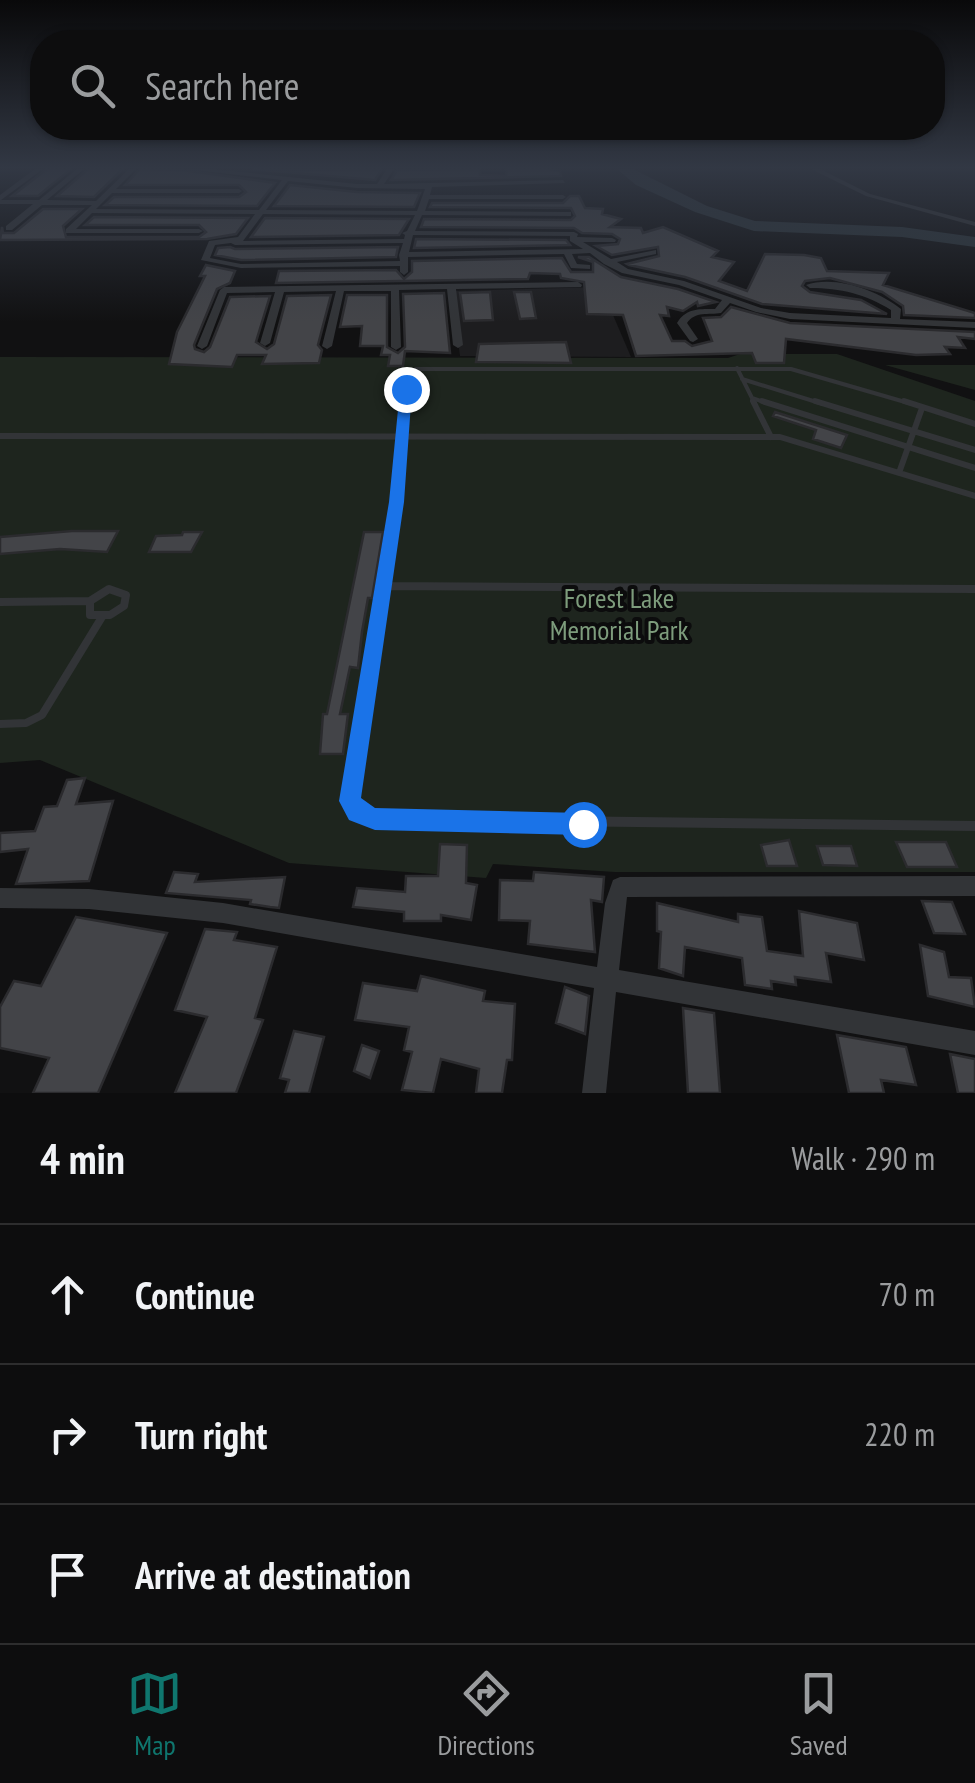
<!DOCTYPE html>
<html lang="en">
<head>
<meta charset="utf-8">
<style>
	:root { --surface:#0d0d0e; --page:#161617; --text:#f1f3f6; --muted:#9a9c9e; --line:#2d2d2e; --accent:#0f766e }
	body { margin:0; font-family:"PT Sans Narrow",sans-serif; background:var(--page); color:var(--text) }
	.stop { position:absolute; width:30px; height:30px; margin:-22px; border:8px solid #1a73e8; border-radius:50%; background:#fff }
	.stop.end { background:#1a73e8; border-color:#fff; box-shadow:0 2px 10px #0008 }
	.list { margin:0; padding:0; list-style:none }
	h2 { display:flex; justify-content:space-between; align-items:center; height:130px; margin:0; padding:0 40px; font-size:42px }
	h2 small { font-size:32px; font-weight:400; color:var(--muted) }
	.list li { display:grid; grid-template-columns:65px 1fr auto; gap:30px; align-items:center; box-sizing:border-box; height:140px; padding:0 40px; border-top:2px solid var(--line) }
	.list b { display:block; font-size:38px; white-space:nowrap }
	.list em { font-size:32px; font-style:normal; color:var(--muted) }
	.icon { flex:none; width:55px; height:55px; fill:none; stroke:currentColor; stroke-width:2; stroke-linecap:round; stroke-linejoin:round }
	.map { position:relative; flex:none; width:975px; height:1093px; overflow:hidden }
	.search { position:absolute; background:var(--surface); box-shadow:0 2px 8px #0004; left:30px; right:30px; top:30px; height:110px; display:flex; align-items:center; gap:25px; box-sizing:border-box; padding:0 35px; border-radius:40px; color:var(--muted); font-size:38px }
	.sheet { height:550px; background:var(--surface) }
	nav { display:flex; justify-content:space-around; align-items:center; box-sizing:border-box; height:140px; border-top:2px solid var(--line); background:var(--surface); font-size:28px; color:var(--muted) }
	nav a { display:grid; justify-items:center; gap:5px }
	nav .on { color:var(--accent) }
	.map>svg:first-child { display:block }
</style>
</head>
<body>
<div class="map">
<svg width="975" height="1093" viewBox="0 0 975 1093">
	<rect width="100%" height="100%" fill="#111112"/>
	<path fill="#1d1d1f" d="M601 287 631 357 460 356 451 291Z"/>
	<path fill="#1e251e" d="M740 354H837L975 401V872H615L493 864 486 878 289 863 40 760 0 763V357L728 358Z
		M885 365H975V390Z"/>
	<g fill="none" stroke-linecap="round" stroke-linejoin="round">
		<path fill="#2c353a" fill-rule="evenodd" d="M617 169H633L707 206 755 221 902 227 975 237V247L902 237 754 231 695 212 636 185Z"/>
	</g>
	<path fill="#434448" stroke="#2b2b2e" stroke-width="2.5" d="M47 169H71L38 196H12Z
		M88 169H123L94 197 57 196Z
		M140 169 182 170 275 183 257 206 105 205 114 197H239L246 192 239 185H125Z
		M252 169 298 170 382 169 375 180Z
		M480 169V175L506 176 507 169H551L560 171 561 176 391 180 397 170Z
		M290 185 357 192 420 193 414 207 274 206Z
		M570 196H579L585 208 603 209 602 214 621 219 610 227 641 228 643 233 663 227 718 251 712 257 734 262 719 281 747 291 765 254 804 255 821 258 827 271 889 273 883 285 975 313V318L904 315 903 306 882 292 830 278 805 281 802 286 810 292 861 300 887 314 762 304 685 277 629 265 627 264 659 256 658 247 612 255 596 246 618 244 620 239 612 234 582 233 574 228 421 227 424 219 571 220 575 216 571 208 430 207 432 203H563Z
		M43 209H82L63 226 66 237H199L206 232 199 225H85L94 217 248 218 236 234 207 239 0 240 2 227 3 233H14Z
		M265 218 409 219 399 235 251 237Z
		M416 239 566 240 570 245 414 248Z
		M230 247 235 249 398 247 396 257 241 260 215 255 218 248Z
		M578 257H589L621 277 678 289 716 302 698 306 697 302 683 311 667 307 669 316 660 315 672 341H685L692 346 712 341 703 318 721 317 731 307 790 323 975 332V339L958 337 965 348 945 347 950 354 916 355 786 339 784 363H756L752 353 636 356 623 315 587 314 584 282 561 278 560 274 530 273 528 279 276 283 279 271 396 270 404 279 412 272V261L562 258 571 272H593V262Z
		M206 265 235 271 230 283 217 289 194 345 195 349 204 352 210 347 230 297 270 296 256 342 267 349 274 344 287 296 331 295 318 345 322 350 319 363 262 364 266 355H237L232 367 169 364 177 332 205 276H200Z
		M490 292 493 320 464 321 460 293Z
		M514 292H531L536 318 520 319Z
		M444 293 450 353 405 351 403 366H388L390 355H381L383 346H360L362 326 340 327 347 295H387V347L398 353 405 347 403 294Z
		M566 342 571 363 476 362 479 344Z
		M775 412 847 435 841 448 813 439 816 430 773 416Z
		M72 531H118L107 552 60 549 0 554V537Z
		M183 532H202L191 552H149L156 536 182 535Z
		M364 532H383L372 598H368L362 632 358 668 350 667 340 714H348L343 754H320L323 714H327Z
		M85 778 76 804 113 801 89 881 16 884 28 849 0 852V833L35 831 44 807 57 806 67 780Z
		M789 840 797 866H767L761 845Z
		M896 842H946L957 867H907Z
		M440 844 467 845 466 883 477 885 471 920 441 915V921H404V912L353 907 357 888 405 892 406 876H438Z
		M817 846H851L857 866 823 865Z
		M174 872 198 874 195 882 285 877 279 908 270 907 250 904 251 900 166 893Z
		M534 872 604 877 602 902 591 900 595 952 528 944 530 921 499 920 500 880 533 881Z
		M922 901 952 902 965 934 934 933Z
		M657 903 738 922V914L762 917 767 951 803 956 799 911 857 923 864 960 826 953 831 982 795 977 796 985 771 981 772 989 745 985 742 958 685 947 683 976 659 968 661 932 657 931Z
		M76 917 167 933 98 1093H33L49 1058 0 1048V1007L14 981 41 986Z
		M205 929 237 932 234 940 277 947 255 1018 263 1020 236 1093H175L207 1017 175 1010Z
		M920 945 944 952 949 977 971 978 975 1007 928 996Z
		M421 976 485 991 483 1001 515 1004 512 1060H507L502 1093H476L479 1069 441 1059 433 1093 402 1090 412 1052 404 1050 409 1027 355 1020 363 983 417 991Z
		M565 987 589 996 585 1034 556 1023Z
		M683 1008 714 1013 720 1093H688Z
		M294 1031 324 1037 309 1093H285L289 1080 280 1078Z
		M837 1035 906 1047 916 1085 881 1080 884 1093H849Z
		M362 1045 379 1051 370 1078 354 1071Z
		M950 1054 975 1059V1093H958Z"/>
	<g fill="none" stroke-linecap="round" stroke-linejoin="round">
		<path stroke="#323437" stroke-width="4" d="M737 368 755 404
			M742 379 823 404
			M752 398 770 404
			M405 404 408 377 416 369H791L912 404"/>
		<path stroke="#323437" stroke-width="6" d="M753 401 771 437
			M762 401 975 468
			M815 401 975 450
			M904 401 975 424
			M0 436 780 437 975 496
			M900 470 922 408
			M385 576 397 502 405 401"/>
		<path stroke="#323437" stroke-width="8" d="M385 586 975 589
			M109 589 126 595 124 606 110 615H90V601Z
			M0 602 89 601
			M0 724 26 723 42 715 102 617
			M350 801 386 573"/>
		<path stroke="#323437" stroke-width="10" d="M350 798 357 812 375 819 975 826"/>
		<path fill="#323437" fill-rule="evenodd" d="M35 169H43L1 200H39L77 169H84L47 200 96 201 129 169H136L116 189H239L242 191 239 193H112L96 209 259 210 282 180 185 169H211L357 184H377L387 169H394L384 184 563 180 565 183 432 187 430 195H563L566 197 563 199H429L425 211 568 212H571V216L422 215 415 231 574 232 578 234 577 237 612 238 616 240 615 242H583L611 259 656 250V254L617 262 628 269 684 281 761 308 790 313 891 318V310C865 294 841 288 810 288L806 285C835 275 877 290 901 309L900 319 975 322V328L790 319 756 312 730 303 721 313C709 315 695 311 687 323L698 339 693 342 690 341 677 323C686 308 699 309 715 309L722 300 679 285 622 273 604 264 590 253 572 254 577 264 590 265V269L571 268 564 254 408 257V272L404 275 400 272V266L241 268 201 260 209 241 238 237 255 214 92 213 76 229H199L203 231 199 233H66V229L92 205H42L12 230H6V226L33 204H0V195ZM288 181 357 188 425 189 417 211 266 210ZM263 214 415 215 407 231 402 233 405 235 404 239 243 241ZM413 235 570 236V241L583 249 409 252ZM231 243 235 245 403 243 399 255 400 261 241 264 210 258 215 245Z
			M811 169H820L870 194 975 222V226L866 196Z
			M578 282 582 285 581 287 456 289 463 345 458 348 453 345 447 289 399 290 401 347 396 350 391 347V291H344L332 346 327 349 322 346 336 291 284 292 270 343 265 346 260 343 275 292 227 293 207 346 202 349 197 346 220 290 224 287Z
			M975 876V896L627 897 619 970 975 1031V1055L616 992 606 1093H582L594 988 223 923 89 909 0 908V888L89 889 223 903 597 967 605 903 613 880 620 877Z"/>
	</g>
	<linearGradient id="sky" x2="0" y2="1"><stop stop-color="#09090a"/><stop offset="0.52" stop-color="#323844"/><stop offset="1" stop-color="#323844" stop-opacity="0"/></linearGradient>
	<rect width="975" height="322" fill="url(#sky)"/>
	<path fill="#1a73e8" d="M406 385 412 389 404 502 361 798 375 808 583 813 591 816 594 824 591 832 583 835 375 830 349 820 339 801 389 502 400 389Z"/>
	<g text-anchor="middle" stroke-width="8" stroke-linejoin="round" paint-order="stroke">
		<g font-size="28" fill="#7d9c7c" stroke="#0c0c0d">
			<text x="619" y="608">Forest Lake<tspan x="619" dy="32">Memorial Park</tspan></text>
		</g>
	</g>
</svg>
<div class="stop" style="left:583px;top:824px"></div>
<div class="stop end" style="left:406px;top:389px"></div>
<div class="search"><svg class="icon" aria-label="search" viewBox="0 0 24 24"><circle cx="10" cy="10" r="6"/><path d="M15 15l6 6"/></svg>Search here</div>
</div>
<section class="sheet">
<h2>4 min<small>Walk · 290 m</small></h2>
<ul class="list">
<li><svg class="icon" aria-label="ahead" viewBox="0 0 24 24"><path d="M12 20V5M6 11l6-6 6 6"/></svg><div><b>Continue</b></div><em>70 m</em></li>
<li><svg class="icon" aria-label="right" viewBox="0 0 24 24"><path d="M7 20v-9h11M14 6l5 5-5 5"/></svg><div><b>Turn right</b></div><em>220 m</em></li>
<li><svg class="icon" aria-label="arrive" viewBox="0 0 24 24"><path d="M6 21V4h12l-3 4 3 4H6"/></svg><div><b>Arrive at destination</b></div></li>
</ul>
</section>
<nav>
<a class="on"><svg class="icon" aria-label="map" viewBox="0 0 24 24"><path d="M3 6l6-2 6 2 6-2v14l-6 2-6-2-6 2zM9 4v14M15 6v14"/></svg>Map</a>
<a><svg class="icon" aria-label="directions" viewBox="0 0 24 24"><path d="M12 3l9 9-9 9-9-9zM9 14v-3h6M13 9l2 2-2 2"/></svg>Directions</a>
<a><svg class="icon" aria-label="saved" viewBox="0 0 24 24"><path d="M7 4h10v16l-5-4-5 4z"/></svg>Saved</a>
</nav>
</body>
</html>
